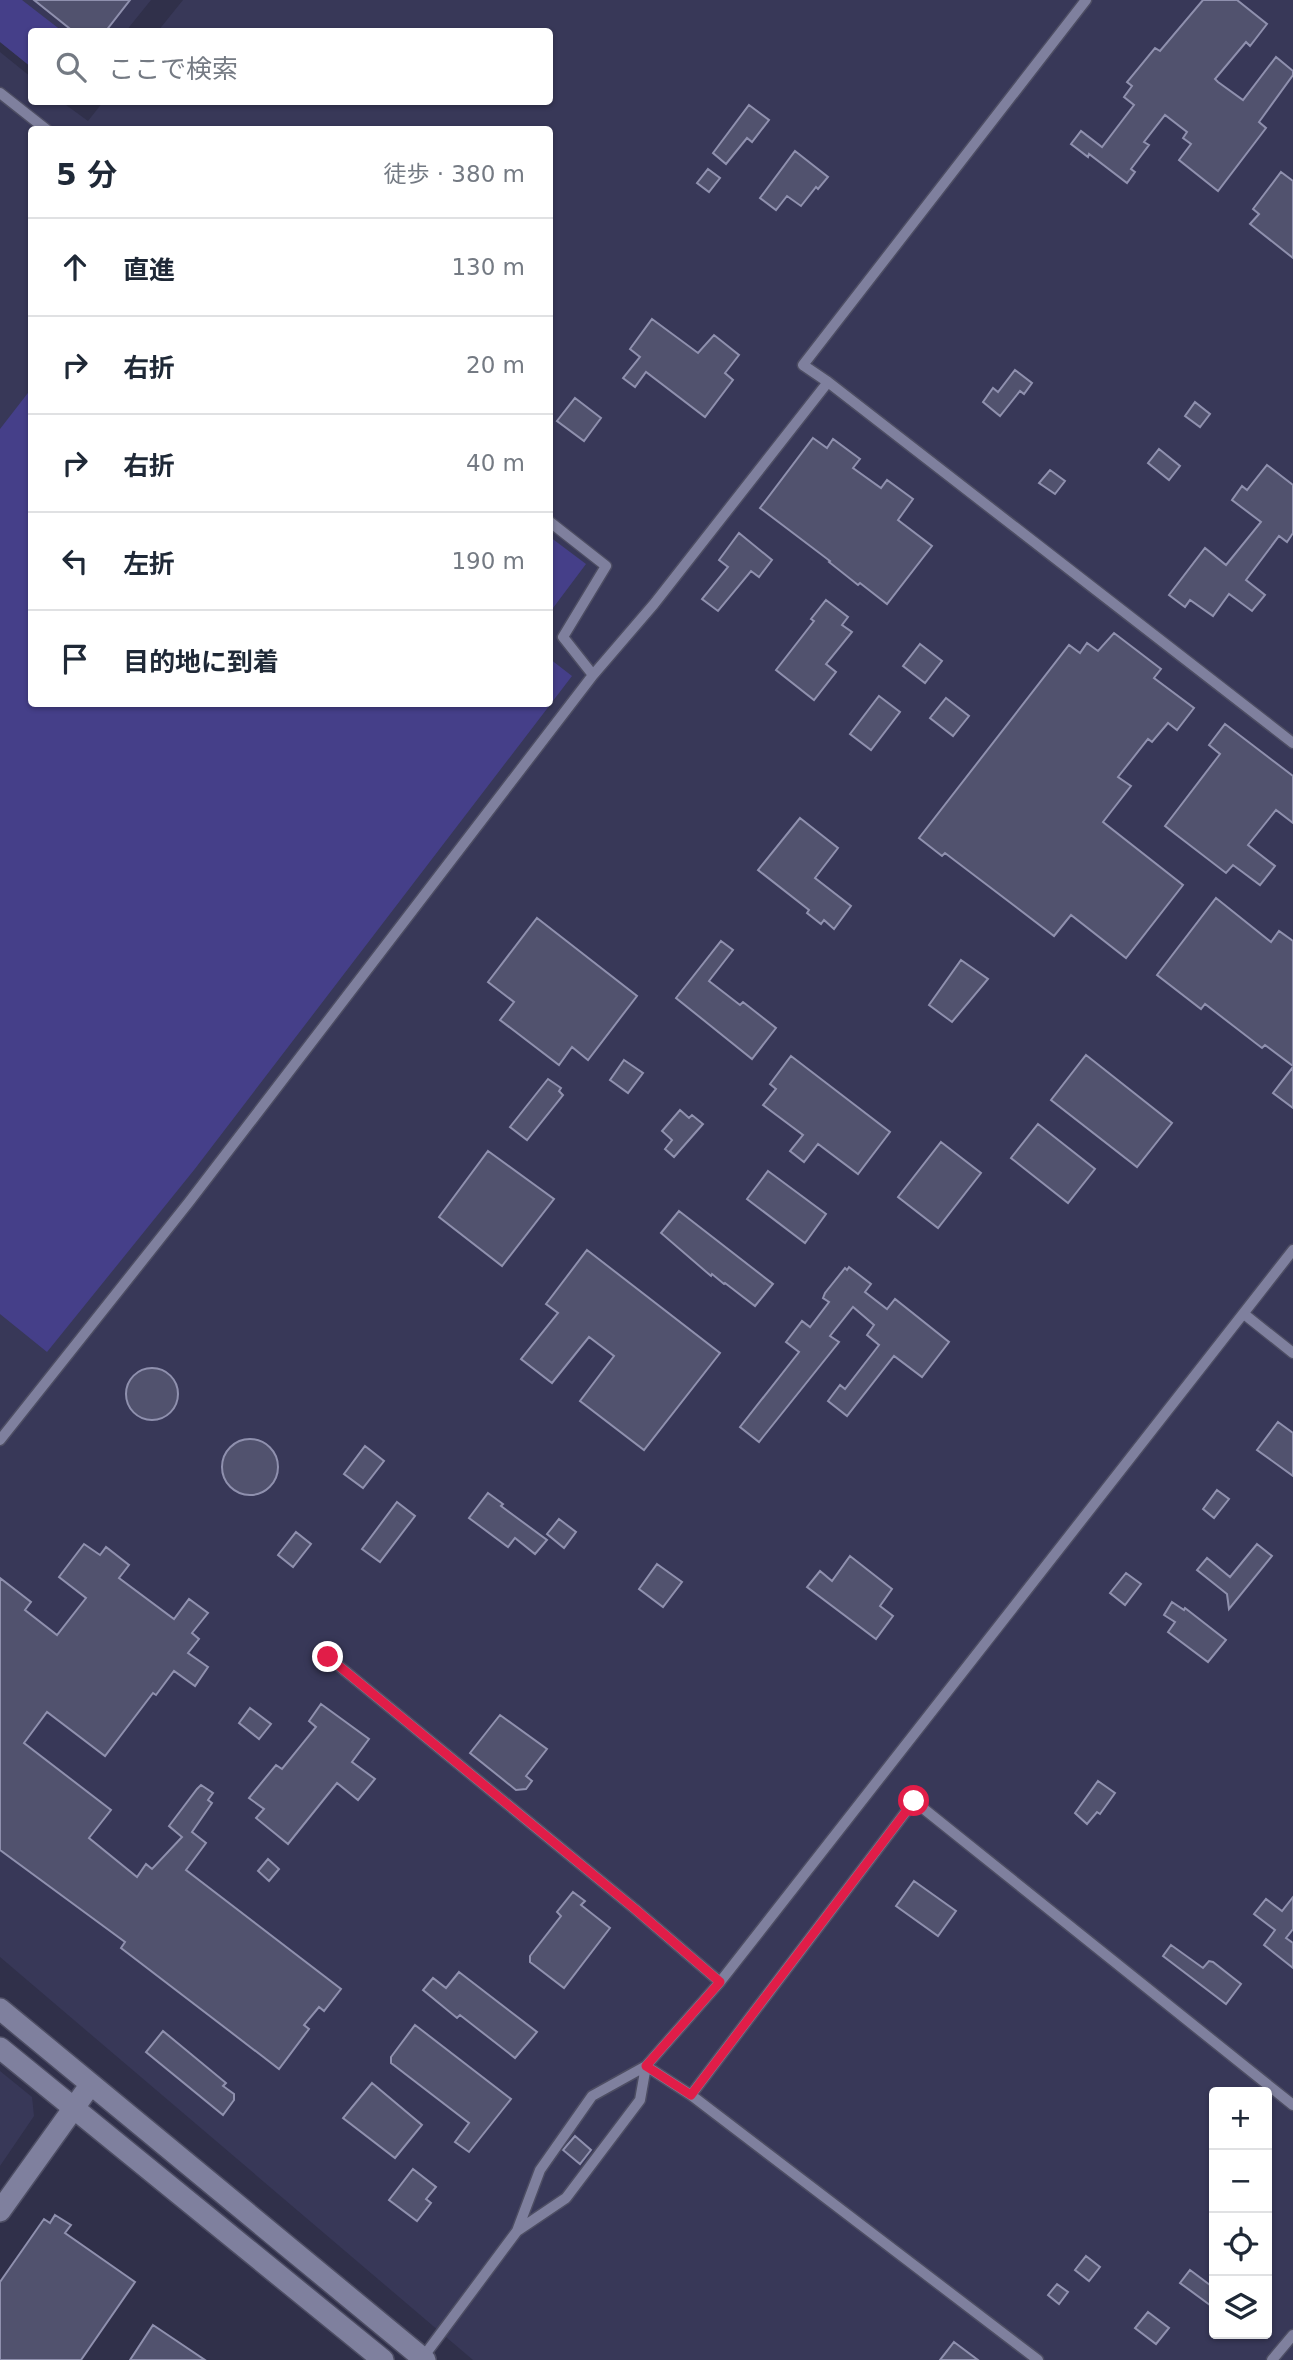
<!DOCTYPE html>
<html lang="ja">
<head>
<meta charset="utf-8">
<style>
	:root { --surface:#fff; --page:#f6f6f7; --text:#1f2937; --muted:#747a83; --line:#e0e1e3 }
	body { margin:0; font-family:"DejaVu Sans","Noto Sans JP",sans-serif; background:var(--page); color:var(--text) }
	.controls { position:absolute; right:21px; bottom:21px; display:grid; overflow:hidden; border-radius:7px; box-shadow:0 2px 5px #0004 }
	.controls button { width:63px; height:63px; display:grid; place-items:center; padding:0; border:0; border-bottom:2px solid var(--line); background:var(--surface); color:var(--text); font:35px sans-serif }
	.stop { position:absolute; width:21px; height:21px; margin:-16px; border:5px solid #e11d48; border-radius:50%; background:#fff }
	.stop.end { background:#e11d48; border-color:#fff; box-shadow:0 2px 7px #0008 }
	.list { margin:0; padding:0; list-style:none }
	h2 { display:flex; justify-content:space-between; align-items:center; height:91px; margin:0; padding:0 28px; font-size:30px }
	h2 small { font-size:23px; font-weight:400; color:var(--muted) }
	.list li { display:grid; grid-template-columns:46px 1fr auto; gap:21px; align-items:center; box-sizing:border-box; height:98px; padding:0 28px; border-top:2px solid var(--line) }
	.list b { display:block; font-size:26px; white-space:nowrap }
	.list em { font-size:23px; font-style:normal; color:var(--muted) }
	.icon { flex:none; width:38px; height:38px; fill:none; stroke:currentColor; stroke-width:2; stroke-linecap:round; stroke-linejoin:round }
	.map { position:relative; flex:none; width:1293px; height:2360px; overflow:hidden }
	.search { position:absolute; background:var(--surface); box-shadow:0 2px 5px #0004; left:28px; top:28px; width:525px; height:77px; display:flex; align-items:center; gap:18px; box-sizing:border-box; padding:0 24px; border-radius:7px; color:var(--muted); font-size:26px }
	.panel { position:absolute; background:var(--surface); box-shadow:0 2px 5px #0004; left:28px; top:126px; width:525px; height:581px; border-radius:7px }
	.map>svg:first-child { display:block }
</style>
</head>
<body>
<div class="map">
<svg width="1293" height="2360" viewBox="0 0 1293 2360">
	<rect width="100%" height="100%" fill="#30304a"/>
	<path fill="#383858" fill-rule="evenodd" d="M0 0H151L126 31 32 32 31 67 0 42Z
		M183 0H1293V2360H473L0 1957V52L31 77 32 102H62L88 121 103 102H550V32L158 31ZM32 130H550V704H32ZM1214 2092H1267V2334H1214Z
		M0 2071 32 2097 34 2116 0 2166Z"/>
	<path fill="#453f89" d="M0 0H22L62 31 32 32 31 67 0 42Z
		M31 389 32 704H550V659L572 676 194 1170 47 1352 0 1314V429Z
		M550 537 586 564 550 612Z"/>
	<path fill="#51526e" stroke="#8f90ae" stroke-width="2" d="M34 0H130L105 32H74Z
		M1203 0H1237L1267 24 1250 46 1246 42 1215 79 1218 82 1243 100 1276 57 1293 71V75L1259 122 1266 128 1218 191 1179 160 1191 144 1183 138 1187 132 1165 115 1144 142 1149 145 1131 169 1135 172 1127 183 1089 154 1088 157 1071 144 1081 131 1102 147 1134 105 1124 97 1132 86 1127 82 1155 48 1160 51Z
		M749 105 769 120 752 142 747 138 726 164 713 153Z
		M795 151 828 177 818 189 816 187 801 206 787 196 776 210 760 198Z
		M708 169 720 178 709 192 697 183Z
		M1281 172 1293 181V258L1250 224 1259 214 1253 209Z
		M652 319 698 353 714 335 739 355 725 373 733 380 705 417 646 372 635 387 623 378 640 357 630 349Z
		M1015 370 1032 383 1024 394 1020 391 1000 416 983 402 993 388 998 392Z
		M575 398 601 418 584 441 557 421Z
		M1195 402 1210 414 1200 427 1185 416Z
		M813 438 827 448 833 439 860 459 853 468 881 488 887 480 913 499 898 520 932 546 887 604 860 583 858 585 829 562 830 561 760 508Z
		M1159 449 1180 466 1169 480 1148 463Z
		M1267 465 1293 485V533L1287 542 1279 536 1246 580 1265 595 1252 611 1229 594 1213 616 1190 600 1185 607 1169 595 1205 548 1226 565 1261 522 1232 500 1242 486 1247 490Z
		M1050 470 1065 481 1055 494 1039 483Z
		M739 533 772 560 759 577 751 571 718 611 702 599 728 567 719 560Z
		M826 600 848 617 842 625 852 632 826 664 836 672 814 700 776 670 814 621 811 619Z
		M1114 633 1161 669 1154 678 1194 708 1177 730 1168 723 1152 742 1148 739 1118 777 1131 786 1103 822 1183 885 1126 958 1071 915 1054 936 945 853 942 856 919 838 1069 645 1080 653 1087 643 1098 651Z
		M920 644 942 661 925 683 903 666Z
		M879 696 900 712 871 750 850 734Z
		M946 698 969 716 953 736 930 718Z
		M1225 724 1293 776V823L1276 810 1248 845 1275 866 1260 885 1233 865 1226 873 1165 826 1220 754 1209 745Z
		M800 818 838 848 815 878 851 906 834 929 824 920 821 924 807 913 809 910 758 870Z
		M1216 898 1271 942 1279 931 1293 941V1066L1265 1045 1262 1048 1205 1004 1201 1009 1157 975Z
		M537 918 637 996 588 1060 572 1047 559 1065 500 1020 514 1002 488 982Z
		M721 941 733 950 709 981 740 1005 743 1002 776 1028 752 1059 676 998Z
		M961 960 988 979 952 1022 929 1005Z
		M1086 1055 1172 1123 1137 1167 1051 1100Z
		M791 1056 890 1132 858 1174 818 1144 804 1162 790 1151 803 1135 763 1105 776 1089 770 1084Z
		M624 1060 643 1073 628 1093 610 1080Z
		M1293 1067V1108L1273 1093Z
		M548 1079 561 1088 559 1091 563 1095 527 1140 510 1127Z
		M680 1110 689 1118 692 1115 703 1124 674 1157 665 1149 672 1140 662 1131Z
		M1038 1124 1095 1169 1068 1203 1011 1158Z
		M941 1142 981 1173 938 1228 898 1197Z
		M488 1151 554 1199 502 1266 439 1217Z
		M768 1171 826 1214 805 1243 747 1199Z
		M679 1211 773 1284 755 1306 725 1283 724 1284 712 1274 711 1276 661 1233Z
		M587 1250 720 1353 644 1450 580 1401 614 1356 589 1337 552 1383 521 1359 558 1313 546 1304Z
		M849 1267 871 1284 865 1292 887 1309 895 1299 949 1342 922 1377 894 1356 847 1416 828 1401 840 1385 845 1389 879 1345 867 1335 874 1325 853 1307 830 1336 839 1342 759 1442 740 1427 799 1352 786 1342 802 1321 810 1327 829 1302 823 1298 825 1293 845 1268 847 1270Z
		M126 1394a26 26 0 1 1 52 0a26 26 0 1 1-52 0Z
		M1278 1422 1293 1433V1476L1257 1450Z
		M222 1467a28 28 0 1 1 56 0a28 28 0 1 1-56 0Z
		M365 1446 384 1461 363 1488 344 1474Z
		M1217 1490 1229 1499 1214 1518 1203 1509Z
		M488 1493 503 1504 501 1506 547 1540 535 1554 515 1538 508 1547 469 1518Z
		M397 1502 415 1516 380 1562 362 1549Z
		M559 1519 576 1532 564 1548 547 1534Z
		M296 1532 311 1544 293 1567 278 1555Z
		M84 1544 100 1555 106 1547 129 1565 119 1578 174 1619 189 1599 208 1613 192 1633 199 1639 188 1653 208 1667 195 1686 174 1671 156 1695 153 1693 105 1756 47 1712 24 1743 111 1810 89 1838 137 1877 146 1864 152 1869 182 1837 169 1826 197 1789 201 1785 213 1793 208 1800 212 1803 192 1832 206 1843 186 1870 341 1989 324 2011 319 2007 304 2025 309 2029 279 2069 121 1948 125 1942 0 1850V1578L31 1602 25 1610 57 1635 86 1598 59 1577Z
		M1257 1544 1272 1556 1229 1609 1227 1594 1197 1570 1207 1558 1230 1577Z
		M850 1556 892 1589 880 1606 893 1616 876 1639 807 1587 820 1571 832 1581Z
		M657 1564 682 1582 663 1607 639 1589Z
		M1126 1573 1141 1584 1125 1605 1110 1593Z
		M1172 1602 1184 1610 1185 1608 1226 1640 1208 1662 1168 1632 1175 1622 1164 1615Z
		M321 1704 369 1739 352 1762 375 1779 358 1800 337 1783 288 1844 256 1818 264 1809 249 1798 276 1765 282 1769 316 1727 309 1721Z
		M250 1708 271 1724 259 1739 239 1723Z
		M500 1715 547 1749 526 1776 532 1781 526 1789 516 1790 470 1753Z
		M1098 1781 1115 1793 1100 1814 1097 1812 1087 1824 1075 1813Z
		M268 1859 279 1869 269 1881 258 1871Z
		M914 1881 956 1911 938 1936 896 1906Z
		M573 1892 585 1901 581 1905 610 1928 564 1988 530 1962V1956L561 1916 557 1912Z
		M1293 1897V1929L1286 1938 1293 1943V1968L1264 1945 1275 1930 1254 1914 1266 1899 1282 1911Z
		M1171 1945 1203 1968 1209 1961 1213 1962 1241 1984 1226 2004 1163 1956Z
		M459 1972 537 2032 515 2058 460 2015 457 2018 423 1990 433 1978 446 1988Z
		M415 2025 511 2099 469 2152 455 2142 469 2123 391 2063V2057Z
		M163 2031 226 2083 223 2086 234 2094V2100L223 2115 146 2052Z
		M372 2083 422 2125 395 2158 343 2118Z
		M575 2136 591 2150 580 2164 563 2150Z
		M413 2169 436 2187 426 2199 431 2203 417 2221 389 2200Z
		M55 2215 71 2225 65 2233 135 2282 81 2360H0V2282L44 2219 50 2223Z
		M1086 2256 1100 2267 1089 2281 1075 2270Z
		M1190 2270 1214 2288V2308L1180 2283Z
		M1057 2284 1068 2292 1059 2304 1048 2295Z
		M1148 2312 1169 2328 1156 2344 1135 2328Z
		M153 2325 205 2360H130Z
		M954 2342 978 2360H940Z"/>
	<g fill="none" stroke-linecap="round" stroke-linejoin="round">
		<defs>
			<path id="service" d="M1086 0 803 365 828 382 1293 743
				M0 93 47 130
				M550 522 606 566 563 637 593 675
				M1244 1314 1293 1353
				M0 1440 189 1202 593 675 654 604 828 382
				M328 1657 635 1909 720 1982
				M646 2066 691 2095 1038 2360
				M691 2095 914 1801 1293 2105
				M517 2231 566 2198 640 2100 646 2066
				M421 2360 517 2231 540 2170 592 2096 646 2066 720 1982 1293 1250
				M1272 2360 1293 2335"/>
			<path id="tertiary" d="M0 2009 425 2360
				M0 2048 383 2360
				M0 2211 91 2084"/>
		</defs>
		<use href="#service" stroke="#4d4d63" stroke-width="13"/>
		<use href="#tertiary" stroke="#4d4d63" stroke-width="24"/>
		<use href="#service" stroke="#7f809e" stroke-width="10"/>
		<use href="#tertiary" stroke="#7f809e" stroke-width="21"/>
	</g>
	<g fill="none" stroke-linecap="round" stroke-linejoin="round">
		<path stroke="#e11d48" stroke-width="9" d="M328 1657 635 1909 720 1982 646 2066 691 2095 914 1801"/>
	</g>
</svg>
<div class="controls">
<button>+</button>
<button>−</button>
<button><svg class="icon" aria-label="locate" viewBox="0 0 24 24"><circle cx="12" cy="12" r="6"/><path d="M12 2v4M12 18v4M2 12h4M18 12h4"/></svg></button>
<button><svg class="icon" aria-label="layers" viewBox="0 0 24 24"><path d="M12 4l9 5-9 5-9-5zM3 14l9 5 9-5"/></svg></button>
</div>
<div class="stop" style="left:914px;top:1801px"></div>
<div class="stop end" style="left:328px;top:1657px"></div>
<div class="search"><svg class="icon" aria-label="search" viewBox="0 0 24 24"><circle cx="10" cy="10" r="6"/><path d="M15 15l6 6"/></svg>ここで検索</div>
<section class="panel">
<h2>5 分<small>徒歩 · 380 m</small></h2>
<ul class="list">
<li><svg class="icon" aria-label="ahead" viewBox="0 0 24 24"><path d="M12 20V5M6 11l6-6 6 6"/></svg><div><b>直進</b></div><em>130 m</em></li>
<li><svg class="icon" aria-label="right" viewBox="0 0 24 24"><path d="M7 20v-9h11M14 6l5 5-5 5"/></svg><div><b>右折</b></div><em>20 m</em></li>
<li><svg class="icon" aria-label="right" viewBox="0 0 24 24"><path d="M7 20v-9h11M14 6l5 5-5 5"/></svg><div><b>右折</b></div><em>40 m</em></li>
<li><svg class="icon" aria-label="left" viewBox="0 0 24 24"><path d="M17 20v-9H6M10 6l-5 5 5 5"/></svg><div><b>左折</b></div><em>190 m</em></li>
<li><svg class="icon" aria-label="arrive" viewBox="0 0 24 24"><path d="M6 21V4h12l-3 4 3 4H6"/></svg><div><b>目的地に到着</b></div></li>
</ul>
</section>
</div>
</body>
</html>
